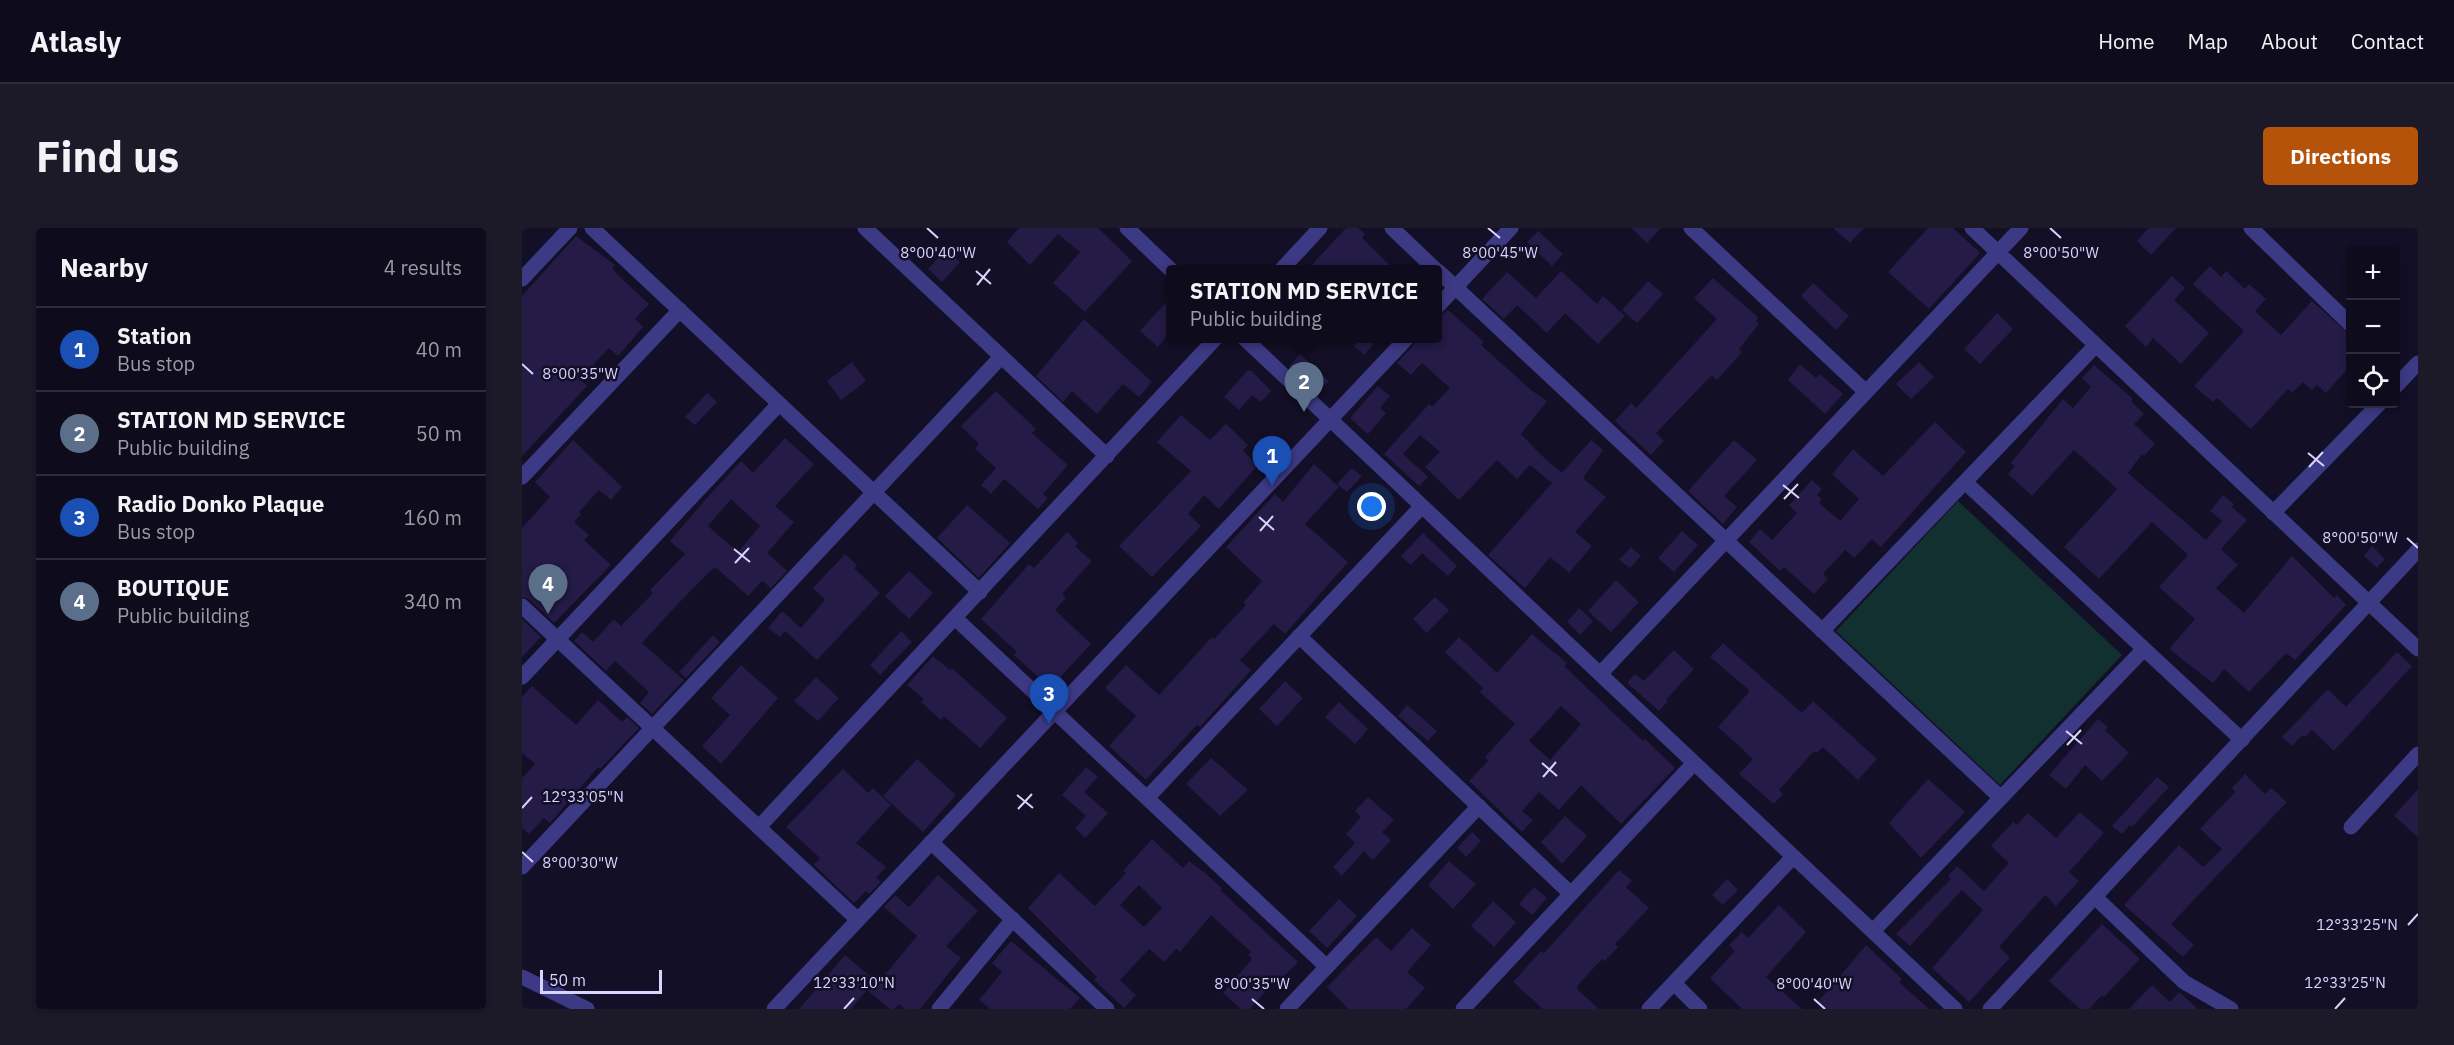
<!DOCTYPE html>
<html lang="en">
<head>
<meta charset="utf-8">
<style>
	:root { --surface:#0e0b1c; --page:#1c1929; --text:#f1f3f6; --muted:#9b9ba3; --line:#2e2b3b; --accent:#b45309 }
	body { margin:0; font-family:"IBM Plex Sans",sans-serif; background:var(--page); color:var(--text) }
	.controls { position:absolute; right:18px; top:18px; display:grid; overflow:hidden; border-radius:6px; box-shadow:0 3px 9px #0003 }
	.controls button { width:54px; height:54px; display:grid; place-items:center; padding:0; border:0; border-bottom:2px solid var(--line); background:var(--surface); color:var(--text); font:30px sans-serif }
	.scale { position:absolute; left:18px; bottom:15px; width:122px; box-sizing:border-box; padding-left:6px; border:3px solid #d9d4ff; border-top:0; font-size:16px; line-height:21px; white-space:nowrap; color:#d9d4ff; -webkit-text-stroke:4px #130f26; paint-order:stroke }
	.you { position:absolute; left:850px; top:279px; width:21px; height:21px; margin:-15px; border:4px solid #fff; border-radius:50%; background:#1a73e8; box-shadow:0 0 0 9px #1a73e833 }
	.badge { display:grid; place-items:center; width:39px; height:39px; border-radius:50%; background:var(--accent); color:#fff; font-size:20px; font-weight:700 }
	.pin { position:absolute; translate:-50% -50px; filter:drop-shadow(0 2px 3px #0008) }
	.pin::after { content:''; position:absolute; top:32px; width:21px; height:18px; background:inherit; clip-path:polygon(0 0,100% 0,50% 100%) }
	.popup { position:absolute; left:644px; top:37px; width:276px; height:78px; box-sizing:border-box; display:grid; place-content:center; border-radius:6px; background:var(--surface); filter:drop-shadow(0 2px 4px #0005); font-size:20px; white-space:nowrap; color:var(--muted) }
	.popup b { font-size:22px; color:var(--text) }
	.popup::after { content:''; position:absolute; left:50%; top:100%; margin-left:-12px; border:12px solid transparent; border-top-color:var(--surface) }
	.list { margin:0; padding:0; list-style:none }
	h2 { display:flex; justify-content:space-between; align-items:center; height:78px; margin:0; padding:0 24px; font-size:26px }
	h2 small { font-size:20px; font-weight:400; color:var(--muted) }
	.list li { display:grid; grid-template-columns:39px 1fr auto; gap:18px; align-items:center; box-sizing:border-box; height:84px; padding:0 24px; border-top:2px solid var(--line) }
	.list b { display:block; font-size:22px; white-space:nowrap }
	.list p { margin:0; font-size:20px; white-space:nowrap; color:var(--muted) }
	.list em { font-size:20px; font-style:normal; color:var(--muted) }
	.icon { flex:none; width:33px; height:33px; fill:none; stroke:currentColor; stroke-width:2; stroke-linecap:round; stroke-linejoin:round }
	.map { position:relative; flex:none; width:1896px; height:781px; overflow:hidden; border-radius:6px }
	header { display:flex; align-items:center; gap:36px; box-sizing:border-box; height:84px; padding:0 30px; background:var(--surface); border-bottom:2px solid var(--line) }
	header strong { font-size:28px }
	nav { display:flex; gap:33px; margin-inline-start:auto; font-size:21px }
	.intro { display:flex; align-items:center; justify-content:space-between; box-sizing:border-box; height:144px; padding:0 36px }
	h1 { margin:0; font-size:42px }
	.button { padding:15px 27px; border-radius:6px; background:var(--accent); color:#fff; font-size:21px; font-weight:700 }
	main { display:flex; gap:36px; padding:0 36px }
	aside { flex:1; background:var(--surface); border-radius:6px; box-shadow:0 3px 9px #0003 }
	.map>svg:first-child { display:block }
</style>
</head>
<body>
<header>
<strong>Atlasly</strong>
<nav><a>Home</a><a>Map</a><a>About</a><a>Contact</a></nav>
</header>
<div class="intro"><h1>Find us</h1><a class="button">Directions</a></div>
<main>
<aside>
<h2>Nearby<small>4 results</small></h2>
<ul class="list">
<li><span class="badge" style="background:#1a4fb4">1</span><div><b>Station</b><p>Bus stop</p></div><em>40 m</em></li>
<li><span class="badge" style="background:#5c6f8a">2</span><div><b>STATION MD SERVICE</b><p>Public building</p></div><em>50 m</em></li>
<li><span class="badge" style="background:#1a4fb4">3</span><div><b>Radio Donko Plaque</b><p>Bus stop</p></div><em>160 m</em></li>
<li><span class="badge" style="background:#5c6f8a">4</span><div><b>BOUTIQUE</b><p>Public building</p></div><em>340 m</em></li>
</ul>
</aside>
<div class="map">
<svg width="1896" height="781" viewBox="0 0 1896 781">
	<rect width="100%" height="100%" fill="#130f26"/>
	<path fill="#12302f" d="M1436 273 1600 427 1478 557 1314 403Z"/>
	<path fill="#241b47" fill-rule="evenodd" d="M497 0H576L610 33 563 84 531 55 558 24 536 6 508 37 485 14Z
		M824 0H836L843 6 840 10 873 42H785Z
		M1109 0H1139L1125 15Z
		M1311 0H1342L1328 15Z
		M1406 0H1431L1458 25 1407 81 1366 44Z
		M1627 0H1654L1629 27 1615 13Z
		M1016 3 1041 26 1030 38 1005 14Z
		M54 8 93 37 90 40 97 48 127 76 113 91 121 99 96 128 87 120 58 151 65 158 0 228V68Z
		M424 21 438 34 420 54 406 41Z
		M1688 38 1699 49 1704 43 1723 61 1727 56 1744 71 1733 83 1759 107 1790 73 1827 106 1823 110 1828 115V138L1804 165 1795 157 1790 162 1781 154 1770 165 1766 161 1729 201 1695 170 1691 174 1672 158 1722 103 1671 56Z
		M1039 43 1075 76 1081 68 1103 88 1076 116 1043 85 1025 105 995 77 982 91 960 71 985 44 1014 70Z
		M1650 48 1663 60 1652 72 1687 105 1659 136 1631 110 1624 119 1603 98Z
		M1191 50 1236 89 1234 93 1237 96 1217 121 1220 124 1195 152 1190 147 1134 205 1142 213 1129 227 1093 193 1109 175 1114 180 1195 91 1172 70Z
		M1126 53 1141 66 1115 95 1100 82Z
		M1291 55 1327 88 1314 102 1279 68Z
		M648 70V104L636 119 618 103Z
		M926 82 962 114 959 117 1009 162 1025 173 999 206 1018 226 1040 245 1069 212 1081 222 1061 250 1084 269 1053 304 1070 318 1047 345 1028 329 1003 360 966 327 1030 255 1008 237 995 251 975 232 937 272 903 239 918 224 898 207 881 226 906 249 897 258 862 226 907 176 910 179 928 160 900 135 889 147 875 135 897 111H915V89Z
		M1475 85 1491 101 1458 136 1442 121Z
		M562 91 630 154 617 169 601 156 575 186 550 163 541 174 514 148Z
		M838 111H856L842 127 832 118Z
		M778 126 807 153 795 165 767 138Z
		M330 134 344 153 319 172 305 153Z
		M1397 134 1412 149 1389 171 1374 156Z
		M1278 136 1294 150 1298 146 1321 166 1303 186 1266 152Z
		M1572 137 1611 171 1609 173 1622 186 1612 196 1633 216 1622 228 1620 226 1606 245 1684 312 1700 293 1688 283 1701 267 1712 276 1710 279 1725 292 1699 321 1716 337 1694 360 1722 385 1770 328 1812 370 1815 367 1824 377 1773 432 1764 425 1727 464 1702 441 1691 455 1647 421 1673 391 1637 359 1666 327 1630 294 1577 351 1542 319 1595 261 1571 239 1552 222 1510 268 1486 246 1493 238 1489 235 1541 171 1551 180 1569 159 1560 150Z
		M725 143H730L749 163 739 174 730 167 717 182 702 169Z
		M856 158 868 168 858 180 864 185 846 206 828 190Z
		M474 163 514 201 510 205 546 237 521 266 526 270 516 281 482 251 469 266 459 257 474 240 453 221 457 216 439 198Z
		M185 165 195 174 173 197 163 189Z
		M659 187 688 212 704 196 726 217 721 223 736 237 697 281 682 267 666 286 679 298 630 349 597 318 669 243 635 214Z
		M1413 194 1444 224 1359 319 1350 311 1332 330 1323 322 1301 346 1306 351 1292 366 1262 339 1258 343 1227 314 1238 301 1250 312 1275 285 1267 277 1290 252 1300 261 1295 267 1300 271 1297 275 1318 293 1337 271 1310 246 1331 221 1361 248Z
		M263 210 292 236 253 278 272 294 245 325 265 343 249 360 240 353 226 368 194 340 190 341 153 379 120 415 162 452 130 486 118 475 127 464 93 433 84 443 52 413 60 404 71 414 92 391 99 398 131 365 128 362 163 326 148 313 183 272 219 233 231 245ZM209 271 238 298 216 324 186 298Z
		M51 212 100 259 89 272 77 262 57 284 59 286 52 294 67 307 62 312 89 337 32 395 7 371 0 369V300L28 269 13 254Z
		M1212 212 1235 232 1202 268 1215 279 1201 296 1166 263Z
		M792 236 817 259 783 296 826 334 763 406 752 396 718 432 729 442 678 499 675 497 624 552 587 518 614 488 583 460 604 437 637 467 690 409 692 411 724 377 722 374 740 353 704 319 753 266 761 274Z
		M830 240 840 248 825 264 815 256Z
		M445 277 488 315 457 350 415 310Z
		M1160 303 1176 317 1152 344 1136 330Z
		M545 304 556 315 553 318 570 333 540 366 544 370 533 382 569 416 528 460 492 427 495 424 459 391 507 336 512 340Z
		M901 305 935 338 926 348 900 325 889 337 879 328Z
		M1850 318 1863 331 1855 340 1842 328Z
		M1109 319 1119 328 1108 340 1097 332Z
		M323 326 335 337 332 340 358 365 295 432 263 403 258 409 246 400 260 383 279 400 303 372 291 360Z
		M387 343 411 365 387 391 363 368Z
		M1094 352 1117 374 1089 404 1066 383Z
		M913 369 927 382 905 405 891 391Z
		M1057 380 1071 393 1058 407 1045 394Z
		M0 391 19 409 0 429Z
		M379 403 390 414 358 447 348 437Z
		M1010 406 1045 435 1042 438 1121 513 1123 511 1153 540 1099 596 1059 557 1037 582 1017 564 1000 583 1011 592 1000 604 947 553 966 533 963 529 993 496 958 464 961 460 923 424 937 409 975 445ZM1039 478 1059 496 1028 532 1007 513Z
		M191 407 198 414 164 450 157 444Z
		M1201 415 1280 485 1291 473 1355 531 1336 552 1301 519 1295 525 1292 523 1257 562 1261 566 1252 576 1217 546 1231 531 1196 499 1227 464 1226 461 1188 429Z
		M1152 422 1172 441 1144 472 1146 473 1137 483 1105 455 1113 446 1122 453Z
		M1875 424 1890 438 1812 523 1790 502 1783 509 1780 507 1770 518 1760 509 1806 461 1824 479Z
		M411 428 428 442 430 440 485 490 458 520 422 488 419 492 399 474 402 471 385 457Z
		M219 437 256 470 199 536 180 518 208 487 189 470Z
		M294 449 317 470 296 493 272 473Z
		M763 453 781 470 755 498 737 481Z
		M10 458 54 497 76 472 100 494 105 489 117 500 78 541 76 539 28 595 22 590 7 606 0 600V550L13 536 0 525V469Z
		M817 474 846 501 833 516 803 489Z
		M885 477 915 503 906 513 876 488Z
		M1576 491 1586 499 1583 502 1607 525 1580 553 1563 537 1544 561 1527 547Z
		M689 530 726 562 698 588 664 556Z
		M395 531 434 567 401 604 361 568Z
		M564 539 576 549 562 564 586 585 563 610 553 600 564 588 540 567Z
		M321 541 346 565 351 560 369 577 334 615 364 639 354 650 359 654 347 666 344 663 332 675 292 637 298 630 264 599Z
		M1723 546 1743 566 1749 560 1765 574 1649 696 1672 717 1661 729 1602 677 1657 617 1681 639 1700 621 1678 601 1713 564 1710 560Z
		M1635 549 1647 559 1610 599 1608 597 1600 606 1590 598Z
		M1406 551 1443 584 1399 630 1367 595Z
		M1896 561V609L1872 588Z
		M846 569 872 592 860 604 869 612 851 632 842 623 820 648 811 639 833 615 824 606 839 589 833 583Z
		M1558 584 1582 605 1547 644 1557 653 1534 678 1523 667 1477 719 1488 730 1447 774 1410 740 1461 682 1440 662 1388 718 1374 706 1429 651 1426 648 1435 638 1462 663 1487 635 1469 618 1491 594 1495 597 1506 585 1534 610Z
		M1043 588 1065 608 1040 636 1019 614Z
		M950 604 959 613 944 629 935 620Z
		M630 611 661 640 667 633 684 646 700 660 698 662 776 734 755 755 752 753 728 781H719L701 765 730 731 726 727 729 724 689 687 658 724 654 721 642 734 627 721 598 752 614 767 602 780 572 752 575 749 506 680 537 645 573 678 604 645 601 643ZM617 657 640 680 622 699 598 677Z
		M927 633 954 656 931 681 906 657Z
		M1097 642 1110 653 1104 659 1127 680 1093 716 1096 719 1083 733 1080 731 1056 757 1055 761 1077 781H1021L991 754 1019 723 1022 725Z
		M416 647 456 683 424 718 439 730 398 781H383L377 776 373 781H368L345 762 329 781H277L323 727 356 755 395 708 362 679 373 667 387 679Z
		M1205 651 1216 662 1201 677 1190 667Z
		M1012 659 1025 670 1010 687 997 676Z
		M817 671 835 688 805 720 787 703Z
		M971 673 994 694 972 719 949 698Z
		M1257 677 1284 704 1244 749 1280 781H1220L1188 750 1213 723 1207 717 1220 704 1226 710Z
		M1580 696 1618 731 1582 769 1580 767 1567 781H1558L1527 753Z
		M890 700 909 717 885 744 903 760 884 781H826L805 759 854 709 869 723Z
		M489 713 558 770 548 781H468L457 772 480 744 470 735Z
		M1344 717 1380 751 1377 754 1407 781H1302L1295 775Z
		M1630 757 1648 774 1657 764 1676 781H1607Z"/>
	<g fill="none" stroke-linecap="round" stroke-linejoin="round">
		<path stroke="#3d3a85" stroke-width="15" d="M70 0 458 364
			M343 0 585 228
			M605 0 649 42
			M870 0 914 42
			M1169 0 1344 164
			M1450 0 1896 421
			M1729 0 1828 96
			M759 42 798 0
			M916 43 1479 570
			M0 51 48 0
			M916 78 989 0
			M722 110 1433 781
			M1874 158 1896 135
			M0 249 158 82
			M1443 254 1720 512
			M1751 285 1857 176
			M0 378 336 692
			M433 390 805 739
			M1300 403 1574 117
			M777 408 1049 666
			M1078 446 1499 0
			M0 449 257 176
			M625 570 900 278
			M237 599 694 110
			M1829 599 1896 526
			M409 614 585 781
			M0 639 479 129
			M1573 669 1662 754 1709 781
			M1351 703 1622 421
			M0 749 65 781
			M1152 755 1178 781
			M252 781 885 110
			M417 781 491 691
			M765 781 957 578
			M941 781 1172 535
			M1127 781 1271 629
			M1468 781 1896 322"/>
	</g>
	<path fill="none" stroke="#d9d4ff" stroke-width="2" d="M405 0 416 10M966 0 978 10M1528 0 1539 10M454 43 469 56M455 57 468 41M0 136 11 146M1786 225 1802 238M1787 239 1801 224M1261 257 1277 270M1262 271 1276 256M737 289 752 302M738 303 751 288M1885 310 1896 320M212 321 228 334M213 335 227 320M1544 503 1560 516M1545 517 1559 502M1020 535 1035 548M1021 549 1034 534M495 567 511 580M0 580 10 569M496 581 510 566M0 624 11 634M1886 697 1896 686M730 771 742 781M1292 771 1303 781M322 781 332 770M1813 781 1823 770"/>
	<g font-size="15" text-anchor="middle" fill="#d9d4ff" stroke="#130f26" stroke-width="5" stroke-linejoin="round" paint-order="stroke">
		<text x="416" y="30">8°00'40"W</text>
		<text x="978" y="30">8°00'45"W</text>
		<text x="1539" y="30">8°00'50"W</text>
		<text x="58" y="151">8°00'35"W</text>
		<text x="1838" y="315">8°00'50"W</text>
		<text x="61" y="574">12°33'05"N</text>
		<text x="58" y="640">8°00'30"W</text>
		<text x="1835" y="702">12°33'25"N</text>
		<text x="332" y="760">12°33'10"N</text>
		<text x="1823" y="760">12°33'25"N</text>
		<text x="730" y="761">8°00'35"W</text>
		<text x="1292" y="761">8°00'40"W</text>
	</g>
</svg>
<div class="controls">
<button>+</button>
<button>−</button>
<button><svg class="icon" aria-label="locate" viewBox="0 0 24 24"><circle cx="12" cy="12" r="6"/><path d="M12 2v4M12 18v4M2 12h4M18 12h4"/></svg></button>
</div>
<div class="scale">50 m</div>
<div class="you"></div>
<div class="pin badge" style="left:750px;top:258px;background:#1a4fb4">1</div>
<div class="pin badge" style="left:782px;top:184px;background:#5c6f8a">2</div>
<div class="popup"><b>STATION MD SERVICE</b>Public building</div>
<div class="pin badge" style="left:527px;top:496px;background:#1a4fb4">3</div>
<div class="pin badge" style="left:26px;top:386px;background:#5c6f8a">4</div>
</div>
</main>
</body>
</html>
